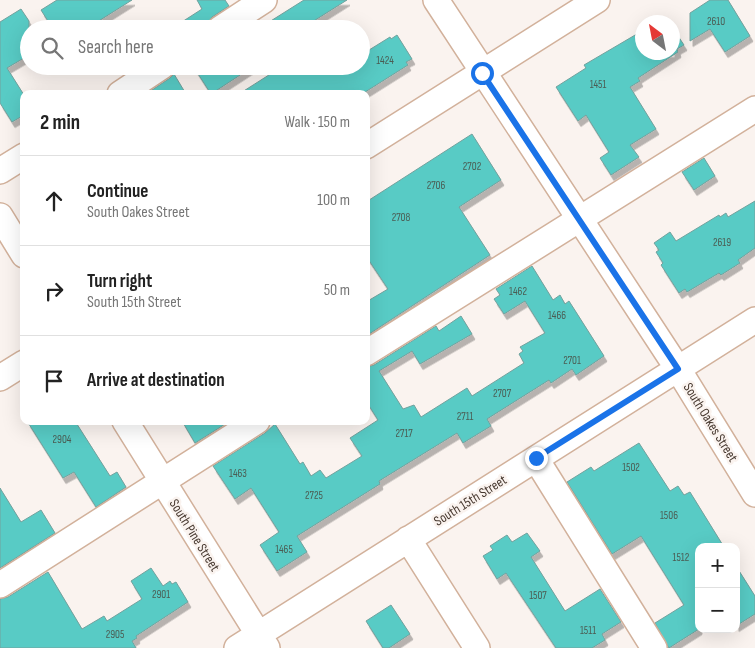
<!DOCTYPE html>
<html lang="en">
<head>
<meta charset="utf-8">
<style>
	:root { --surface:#fff; --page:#f6f6f6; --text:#222; --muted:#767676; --line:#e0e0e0 }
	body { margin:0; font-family:"Sofia Sans Condensed",sans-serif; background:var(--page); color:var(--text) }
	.controls { position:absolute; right:15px; bottom:15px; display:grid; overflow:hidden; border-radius:10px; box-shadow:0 5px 20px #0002 }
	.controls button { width:45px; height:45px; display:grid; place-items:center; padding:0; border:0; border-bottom:1px solid var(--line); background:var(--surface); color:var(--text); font:25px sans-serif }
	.compass { position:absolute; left:635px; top:15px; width:45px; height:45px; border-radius:50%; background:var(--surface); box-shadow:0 5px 20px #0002; rotate:328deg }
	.stop { position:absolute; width:15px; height:15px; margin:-11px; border:4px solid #1a73e8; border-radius:50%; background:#fff }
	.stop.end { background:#1a73e8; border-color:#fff; box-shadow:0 1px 5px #0008 }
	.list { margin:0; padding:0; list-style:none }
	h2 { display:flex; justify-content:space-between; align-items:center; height:65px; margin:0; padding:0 20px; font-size:21px }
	h2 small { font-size:16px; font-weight:400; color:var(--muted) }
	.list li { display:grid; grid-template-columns:32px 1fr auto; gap:15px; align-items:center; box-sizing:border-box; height:90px; padding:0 20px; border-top:1px solid var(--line) }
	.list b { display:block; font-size:19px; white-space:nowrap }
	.list p { margin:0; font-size:16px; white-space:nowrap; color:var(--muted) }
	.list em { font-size:16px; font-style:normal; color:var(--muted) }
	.icon { flex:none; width:28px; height:28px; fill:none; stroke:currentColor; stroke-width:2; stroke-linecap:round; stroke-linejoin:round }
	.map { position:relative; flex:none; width:755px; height:648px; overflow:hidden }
	.search { position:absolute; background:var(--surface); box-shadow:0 5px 20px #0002; left:20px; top:20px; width:350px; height:55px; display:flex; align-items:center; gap:12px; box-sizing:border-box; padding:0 18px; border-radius:28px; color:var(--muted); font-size:19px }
	.panel { position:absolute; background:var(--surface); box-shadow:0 5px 20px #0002; left:20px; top:90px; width:350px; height:335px; border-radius:10px }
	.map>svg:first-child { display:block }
</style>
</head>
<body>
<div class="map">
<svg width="755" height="648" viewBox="0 0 755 648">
	<defs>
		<filter id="shadow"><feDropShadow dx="3" dy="5.5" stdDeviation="0" flood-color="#0004"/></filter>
	</defs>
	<rect width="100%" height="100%" fill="#faf3ef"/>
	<path fill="#59cbc5" stroke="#72a19d" filter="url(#shadow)" d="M57 0H132L86 29H53L41 10Z
		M197 0H225L229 6 212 17 206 29H171L202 9Z
		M304 0H347L301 29H258Z
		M710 0H728L750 36 725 52 710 29 690 41V13Z
		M21 9 29 21V55L7 68 24 95V115L12 122 0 103V22Z
		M672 27 684 45 677 49 678 52 638 78 640 81 630 87 656 129 630 145 639 157 611 175 600 158 609 152 586 115 578 121 556 87 586 68 584 65 642 31V52H672Z
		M397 35 412 59 406 62 408 65 362 94H239L283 66H361V55L390 37 391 39Z
		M193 66H254L211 94Z
		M174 74 186 94H146L170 78Z
		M472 134 501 180 459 207 490 255 366 336V302L388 289 366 256V202Z
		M704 158 715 176 694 190 682 172Z
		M755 201V248L738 260 740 263 721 275 719 273 687 292 685 289 679 293 661 265 663 263 656 252 659 250 654 243 670 232 676 241 719 215 720 217 726 213 728 217Z
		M532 266 553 300 560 295 565 304 569 301 604 356 576 375 572 369 551 383 549 380 487 419 491 426 463 443 457 433 379 481 380 484 297 536 307 552 277 571 260 545 279 532 251 488 235 499 213 466 265 433 275 424 300 464 303 462 311 476 320 470 326 478 362 456 350 438 378 420 366 401V367L374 365 436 326 439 331 461 316 472 334 420 364 412 351 379 371 403 409 414 405 421 417 467 388 472 396 524 363 519 354 523 351 520 347 545 333 525 301 504 314 494 299 500 295 496 289Z
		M27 421H75L110 476 117 472 126 487 96 507 74 472 63 478Z
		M182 421H230L195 443Z
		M639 443 670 491 678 486 684 495 690 492 724 547H699V629L669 648 655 623 684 605 641 536 612 554 567 482 591 467 594 471Z
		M0 488 21 522 41 510 55 533 0 568Z
		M527 533 540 551 531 557 565 611 600 589 621 622 602 634 605 640 592 648H556L506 573 497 579 483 556 493 550 490 546 507 535 512 542Z
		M736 566 755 596V614L736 626Z
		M151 568 163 586 170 581 172 584 176 582 188 602 136 636 137 638 132 641 136 648H0V599L8 597 48 572 82 629 104 616 107 621 142 599 131 581Z
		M391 605 410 634 389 648H383L366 621Z"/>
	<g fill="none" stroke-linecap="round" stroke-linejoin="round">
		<defs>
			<path id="minor" d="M436 0 678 369 755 494
				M220 29 264 0
				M120 94 162 66
				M366 146 597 0
				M0 171 24 156
				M0 216 24 255
				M366 353 755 109
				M0 378 24 363
				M125 421 267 648
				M536 459 654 648
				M408 539 477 648
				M0 585 257 421
				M237 648 755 320"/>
		</defs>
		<use href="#minor" stroke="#d2b19b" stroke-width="28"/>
		<use href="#minor" stroke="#fff" stroke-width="25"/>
	</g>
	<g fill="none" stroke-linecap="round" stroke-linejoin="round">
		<path stroke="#1a73e8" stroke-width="6" d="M482 73 678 369 536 458"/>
	</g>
	<g text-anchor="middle" stroke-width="5" stroke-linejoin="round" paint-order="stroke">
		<g font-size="11" fill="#4b5d54">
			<text x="716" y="25">2610</text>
			<text x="385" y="64">1424</text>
			<text x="598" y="88">1451</text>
			<text x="472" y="170">2702</text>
			<text x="436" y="189">2706</text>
			<text x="401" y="221">2708</text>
			<text x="722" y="246">2619</text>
			<text x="518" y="295">1462</text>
			<text x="557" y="319">1466</text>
			<text x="572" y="364">2701</text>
			<text x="502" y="397">2707</text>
			<text x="465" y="420">2711</text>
			<text x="404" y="437">2717</text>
			<text x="62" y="443">2904</text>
			<text x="631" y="471">1502</text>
			<text x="238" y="477">1463</text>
			<text x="314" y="499">2725</text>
			<text x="669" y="519">1506</text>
			<text x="284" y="553">1465</text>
			<text x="681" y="561">1512</text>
			<text x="161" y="598">2901</text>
			<text x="538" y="599">1507</text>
			<text x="588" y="634">1511</text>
			<text x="115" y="638">2905</text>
		</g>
		<g font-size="14" fill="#46382f" stroke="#faf3ef">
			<text transform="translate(711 422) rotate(58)" y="5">South Oakes Street</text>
			<text transform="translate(470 500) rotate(-32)" y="5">South 15th Street</text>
			<text transform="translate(195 535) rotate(58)" y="5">South Pine Street</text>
		</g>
	</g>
</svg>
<div class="controls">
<button>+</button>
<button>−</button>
</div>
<svg class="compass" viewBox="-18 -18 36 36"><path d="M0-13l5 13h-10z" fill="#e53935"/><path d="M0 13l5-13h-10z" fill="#767676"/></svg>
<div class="stop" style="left:482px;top:73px"></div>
<div class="stop end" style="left:536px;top:458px"></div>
<div class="search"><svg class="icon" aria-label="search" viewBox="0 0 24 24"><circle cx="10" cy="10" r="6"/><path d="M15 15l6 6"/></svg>Search here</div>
<section class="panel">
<h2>2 min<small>Walk · 150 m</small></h2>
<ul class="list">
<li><svg class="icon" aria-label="ahead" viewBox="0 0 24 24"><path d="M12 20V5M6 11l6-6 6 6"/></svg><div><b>Continue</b><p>South Oakes Street</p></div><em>100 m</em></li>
<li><svg class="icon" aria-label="right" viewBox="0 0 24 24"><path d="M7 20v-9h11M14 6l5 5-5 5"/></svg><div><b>Turn right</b><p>South 15th Street</p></div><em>50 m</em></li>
<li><svg class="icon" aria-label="arrive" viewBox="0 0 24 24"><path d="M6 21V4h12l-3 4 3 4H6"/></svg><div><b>Arrive at destination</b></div></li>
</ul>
</section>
</div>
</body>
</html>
